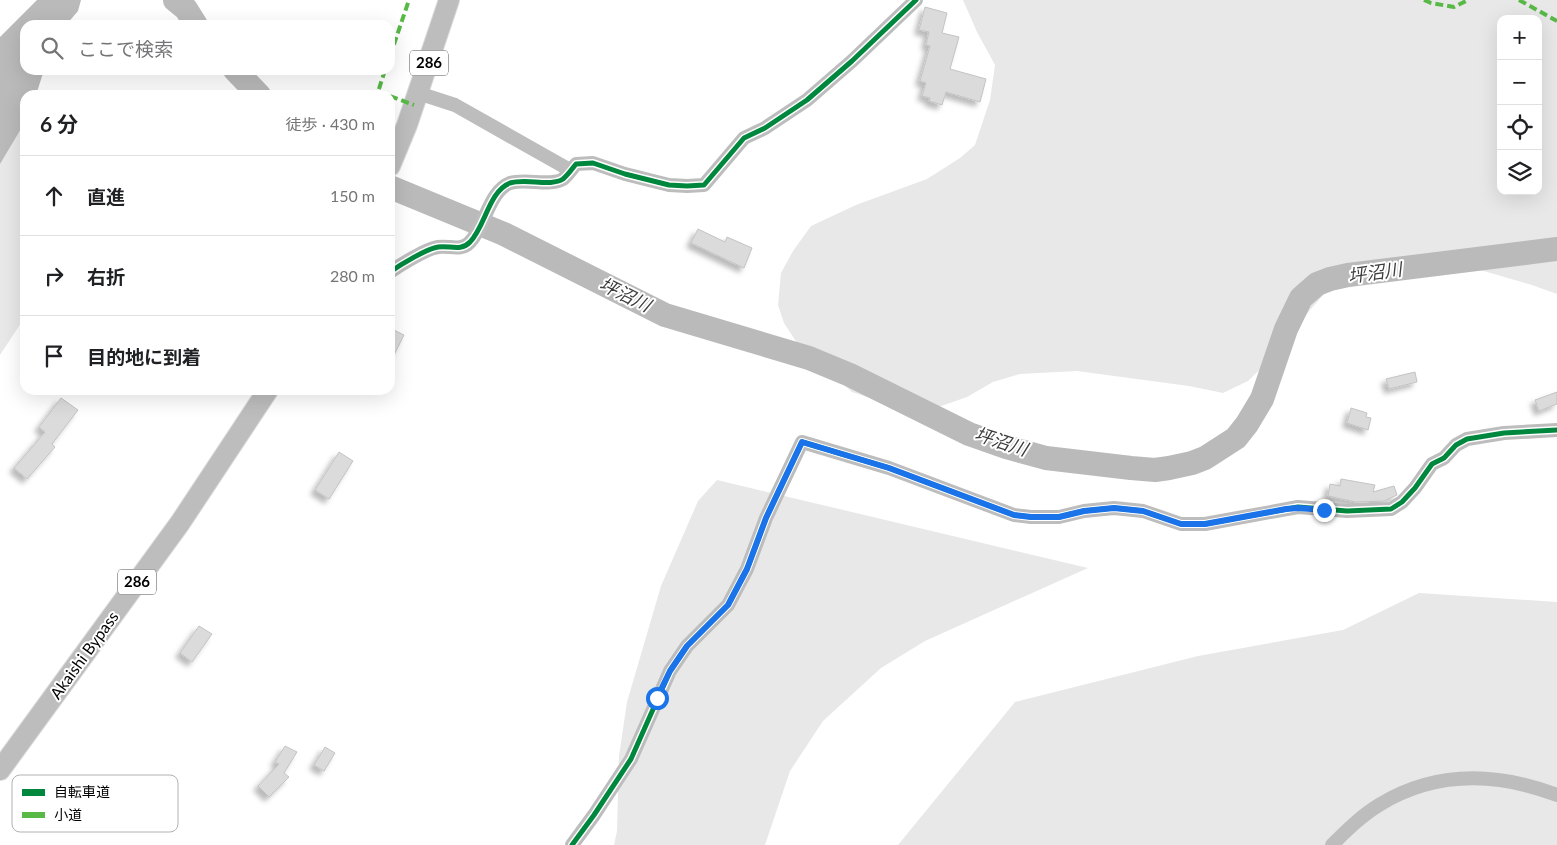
<!DOCTYPE html>
<html lang="ja">
<head>
<meta charset="utf-8">
<style>
	:root { --surface:#fff; --page:#f6f6f6; --text:#202124; --muted:#757577; --line:#e0e0e0 }
	body { margin:0; font-family:Lato,"Noto Sans JP",sans-serif; background:var(--page); color:var(--text) }
	.controls { position:absolute; right:15px; top:15px; display:grid; overflow:hidden; border-radius:10px; box-shadow:0 5px 20px #0002 }
	.controls button { width:45px; height:45px; display:grid; place-items:center; padding:0; border:0; border-bottom:1px solid var(--line); background:var(--surface); color:var(--text); font:25px sans-serif }
	.stop { position:absolute; width:15px; height:15px; margin:-11px; border:4px solid #1a73e8; border-radius:50%; background:#fff }
	.stop.end { background:#1a73e8; border-color:#fff; box-shadow:0 1px 5px #0008 }
	.list { margin:0; padding:0; list-style:none }
	h2 { display:flex; justify-content:space-between; align-items:center; height:65px; margin:0; padding:0 20px; font-size:21px }
	h2 small { font-size:16px; font-weight:400; color:var(--muted) }
	.list li { display:grid; grid-template-columns:32px 1fr auto; gap:15px; align-items:center; box-sizing:border-box; height:80px; padding:0 20px; border-top:1px solid var(--line) }
	.list b { display:block; font-size:19px; white-space:nowrap }
	.list em { font-size:16px; font-style:normal; color:var(--muted) }
	.icon { flex:none; width:28px; height:28px; fill:none; stroke:currentColor; stroke-width:2; stroke-linecap:round; stroke-linejoin:round }
	.map { position:relative; flex:none; width:1557px; height:845px; overflow:hidden }
	.search { position:absolute; background:var(--surface); box-shadow:0 5px 20px #0002; left:20px; top:20px; width:375px; height:55px; display:flex; align-items:center; gap:12px; box-sizing:border-box; padding:0 18px; border-radius:15px; color:var(--muted); font-size:19px }
	.panel { position:absolute; background:var(--surface); box-shadow:0 5px 20px #0002; left:20px; top:90px; width:375px; height:305px; border-radius:15px }
	.map>svg:first-child { display:block }
</style>
</head>
<body>
<div class="map">
<svg width="1557" height="845" viewBox="0 0 1557 845">
	<defs>
		<filter id="shadow"><feDropShadow dx="-4.5" dy="4.5" stdDeviation="2.5" flood-color="#0004"/></filter>
	</defs>
	<rect width="100%" height="100%" fill="#fff"/>
	<path fill="#e8e8e8" fill-rule="evenodd" d="M963 0H1557V294L1532 285 1463 265 1413 259 1361 266 1326 292 1310 310 1275 355 1248 381 1223 393 1189 386 1077 371 1020 374 993 382 967 397 927 411 903 409 852 392 797 343 784 323 778 305 781 273 793 251 811 226 856 205 927 179 960 158 975 145 990 100 995 65 977 32ZM1501 19H1538V191H1501Z
		M0 57 25 107V317L0 355Z
		M717 480 1088 568 925 641 881 668 823 721 790 771 765 845H614L617 831 619 756 627 702 661 586 698 501Z
		M1419 593 1557 602V845H898L1015 702 1198 656 1343 630Z"/>
	<path fill="#bababa" d="M37 0H81L78 11 66 25H25V70H44L36 95H25V122L0 164V37Z"/>
	<g fill="none" stroke-linecap="round" stroke-linejoin="round">
		<path stroke="#bababa" stroke-width="24" d="M175 0 186 9 196 25
			M235 70 259 95
			M390 187 504 234 665 315 809 358 850 375 969 434 1006 447 1046 458 1131 468 1155 470 1169 468 1192 463 1205 458 1236 438 1247 424 1262 399 1286 329 1301 298 1317 284 1330 279 1348 275 1557 249"/>
	</g>
	<path fill="#dbdbdb" stroke="#c3c3c3" filter="url(#shadow)" d="M925 7 947 13 942 33 959 37 950 69 986 79 980 102 946 92 942 105 929 101 930 98 922 96 926 83 920 81 930 46 926 45 929 32 919 30Z
		M698 229 725 242 727 237 752 248 744 268 691 243Z
		M390 328 404 335 390 363Z
		M1415 372 1417 382 1389 389 1386 379Z
		M1557 392V404L1539 411 1535 400Z
		M61 398 78 410 52 444 55 447 27 479 14 468 45 432 39 427Z
		M1351 408 1367 413 1366 417 1371 418 1368 430 1347 423Z
		M339 452 353 461 329 499 315 490Z
		M1341 479 1375 485 1373 492 1394 486 1397 495 1384 501 1356 502 1328 496 1330 484 1340 486Z
		M199 626 212 634 192 662 180 653Z
		M285 746 297 752 284 773 289 777 269 797 258 786 279 764 275 762Z
		M325 747 335 753 324 771 314 765Z"/>
	<g fill="none" stroke-linecap="round" stroke-linejoin="round">
		<defs>
			<path id="highway" d="M390 166 407 125 449 0
				M0 770 180 523 268 390"/>
		</defs>
		<use href="#highway" stroke="#dbdbdb" stroke-width="22"/>
		<path stroke="#bdbdbd" stroke-width="14" d="M418 93 455 105 570 170
			M390 272C400 265 426 249 438 247 449 245 461 252 470 242 485 227 489 191 510 183 526 178 551 187 563 179 568 175 572 169 576 164L593 163 625 174 669 185 687 186 704 185 744 138 765 128 807 100 852 61 916 0
			M572 845 594 815 631 759 670 671 687 646 728 605 747 569 766 518 802 442 889 468 1014 515 1031 517H1059L1084 511 1114 508 1143 511 1181 524H1205L1298 507 1347 511 1391 509 1402 502 1415 488 1432 464 1444 458 1456 445 1467 439 1504 433 1557 430
			M1332 845C1346 831 1361 816 1379 805 1436 770 1496 772 1557 795"/>
		<use href="#highway" stroke="#bdbdbd" stroke-width="20"/>
		<path stroke="#58b947" stroke-width="4" stroke-dasharray="8 4" stroke-linecap="butt" d="M1424 0 1431 3 1454 7 1468 0
			M1519 0 1557 21
			M390 56 409 0
			M385 70 378 92 387 95
			M390 96 414 105"/>
		<defs>
			<path id="cycleway" d="M390 272C400 265 426 249 438 247 449 245 461 252 470 242 485 227 489 191 510 183 526 178 551 187 563 179 568 175 572 169 576 164L593 163 625 174 669 185 687 186 704 185 744 138 765 128 807 100 852 61 916 0
				M572 845 594 815 631 759 670 671 687 646 728 605 747 569 766 518 802 442 889 468 1014 515 1031 517H1059L1084 511 1114 508 1143 511 1181 524H1205L1298 507 1347 511 1391 509 1402 502 1415 488 1432 464 1444 458 1456 445 1467 439 1504 433 1557 430"/>
		</defs>
		<use href="#cycleway" stroke="#fff" stroke-width="8"/>
		<use href="#cycleway" stroke="#00873e" stroke-width="5"/>
	</g>
	<g fill="none" stroke-linecap="round" stroke-linejoin="round">
		<path stroke="#1a73e8" stroke-width="6" d="M657 698 670 671 687 646 728 605 747 569 766 518 802 442 889 468 1014 515 1031 517H1059L1084 511 1114 508 1143 511 1181 524H1205L1286 509 1298 508 1324 510"/>
	</g>
	<g text-anchor="middle" stroke-width="4" stroke-linejoin="round" paint-order="stroke">
		<g fill="#fff" stroke="#4c4c4c" stroke-width="1">
			<rect x="410" y="50.5" width="38" height="25" rx="4"/>
			<rect x="118" y="569.5" width="38" height="25" rx="4"/>
		</g>
		<g font-size="15" font-weight="bold" fill="#000">
			<text x="429" y="68">286</text>
			<text x="137" y="587">286</text>
		</g>
		<g font-size="16" fill="#000" stroke="#fff">
			<text transform="translate(84 655) rotate(-54)" y="6">Akaishi Bypass</text>
		</g>
		<g font-size="18" font-style="italic" fill="#3d3d3d" stroke="#fff">
			<text transform="translate(1375 273) rotate(-8)" y="6">坪沼川</text>
			<text transform="translate(625 295) rotate(26)" y="6">坪沼川</text>
			<text transform="translate(1001 442) rotate(18)" y="6">坪沼川</text>
		</g>
	</g>
	<rect x="12" y="775" width="166" height="57" rx="8" fill="#fff" stroke="#b2b2b2" stroke-width="1"/>
	<rect x="22" y="789" width="23" height="7" fill="#00873e"/>
	<rect x="22" y="812" width="23" height="6" fill="#58b947"/>
	<g font-size="14" fill="#000">
		<text x="54" y="797">自転車道</text>
		<text x="54" y="820">小道</text>
	</g>
</svg>
<div class="controls">
<button>+</button>
<button>−</button>
<button><svg class="icon" aria-label="locate" viewBox="0 0 24 24"><circle cx="12" cy="12" r="6"/><path d="M12 2v4M12 18v4M2 12h4M18 12h4"/></svg></button>
<button><svg class="icon" aria-label="layers" viewBox="0 0 24 24"><path d="M12 4l9 5-9 5-9-5zM3 14l9 5 9-5"/></svg></button>
</div>
<div class="stop" style="left:657px;top:698px"></div>
<div class="stop end" style="left:1324px;top:510px"></div>
<div class="search"><svg class="icon" aria-label="search" viewBox="0 0 24 24"><circle cx="10" cy="10" r="6"/><path d="M15 15l6 6"/></svg>ここで検索</div>
<section class="panel">
<h2>6 分<small>徒歩 · 430 m</small></h2>
<ul class="list">
<li><svg class="icon" aria-label="ahead" viewBox="0 0 24 24"><path d="M12 20V5M6 11l6-6 6 6"/></svg><div><b>直進</b></div><em>150 m</em></li>
<li><svg class="icon" aria-label="right" viewBox="0 0 24 24"><path d="M7 20v-9h11M14 6l5 5-5 5"/></svg><div><b>右折</b></div><em>280 m</em></li>
<li><svg class="icon" aria-label="arrive" viewBox="0 0 24 24"><path d="M6 21V4h12l-3 4 3 4H6"/></svg><div><b>目的地に到着</b></div></li>
</ul>
</section>
</div>
</body>
</html>
